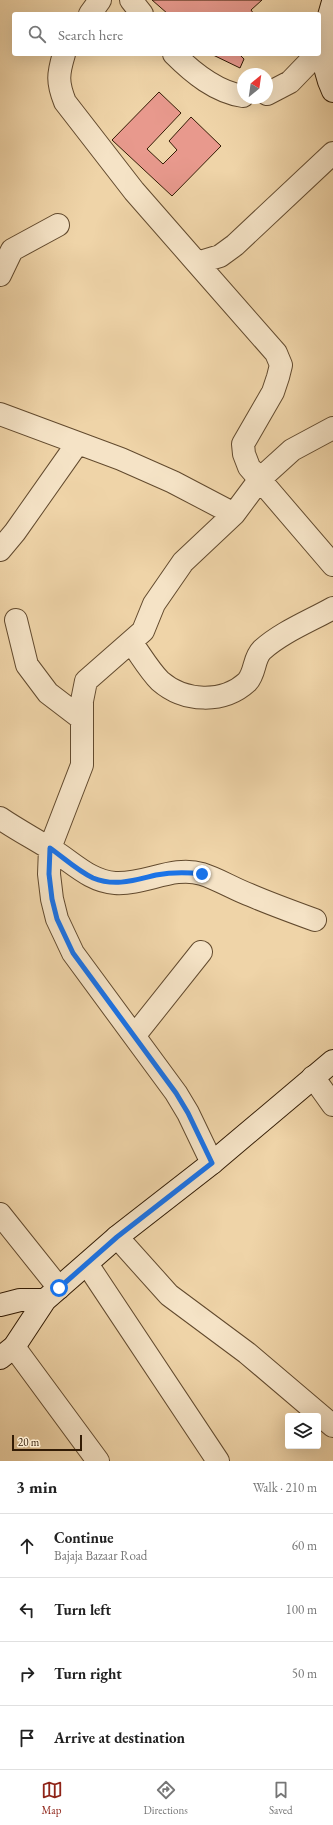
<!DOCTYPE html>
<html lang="en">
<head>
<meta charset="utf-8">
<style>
	:root { --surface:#fff; --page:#f2f2f2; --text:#222; --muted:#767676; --line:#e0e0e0; --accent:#8f2418 }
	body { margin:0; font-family:"EB Garamond",serif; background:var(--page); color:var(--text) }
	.controls { position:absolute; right:12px; bottom:12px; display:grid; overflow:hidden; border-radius:4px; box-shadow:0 4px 16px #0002 }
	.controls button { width:36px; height:36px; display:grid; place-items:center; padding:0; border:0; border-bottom:1px solid var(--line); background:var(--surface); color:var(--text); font:20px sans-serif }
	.compass { position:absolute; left:237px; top:68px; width:36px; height:36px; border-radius:50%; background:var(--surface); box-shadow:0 4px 16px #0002; rotate:29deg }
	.scale { position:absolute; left:12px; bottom:10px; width:70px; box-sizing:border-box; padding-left:4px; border:2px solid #331c05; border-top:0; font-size:11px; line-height:14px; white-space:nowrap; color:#331c05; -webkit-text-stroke:3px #f5e3c6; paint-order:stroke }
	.stop { position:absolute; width:12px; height:12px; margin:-9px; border:3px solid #1a73e8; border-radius:50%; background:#fff }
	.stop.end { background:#1a73e8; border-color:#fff; box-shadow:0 1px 4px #0008 }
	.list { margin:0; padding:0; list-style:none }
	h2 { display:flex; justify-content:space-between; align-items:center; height:52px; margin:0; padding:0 16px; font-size:17px }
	h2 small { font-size:13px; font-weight:400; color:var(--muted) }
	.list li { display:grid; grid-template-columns:26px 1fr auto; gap:12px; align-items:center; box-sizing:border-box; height:64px; padding:0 16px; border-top:1px solid var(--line) }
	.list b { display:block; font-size:15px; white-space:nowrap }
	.list p { margin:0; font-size:13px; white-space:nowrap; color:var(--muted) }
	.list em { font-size:13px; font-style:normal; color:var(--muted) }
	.icon { flex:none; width:22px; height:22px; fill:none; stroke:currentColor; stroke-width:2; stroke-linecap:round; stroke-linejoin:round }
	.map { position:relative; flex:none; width:333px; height:1461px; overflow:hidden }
	.search { position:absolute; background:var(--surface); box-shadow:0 4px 16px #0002; left:12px; right:12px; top:12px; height:44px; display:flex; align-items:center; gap:10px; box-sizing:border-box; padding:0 14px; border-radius:4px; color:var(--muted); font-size:15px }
	.sheet { height:308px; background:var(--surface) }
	nav { display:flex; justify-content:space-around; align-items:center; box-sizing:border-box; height:56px; border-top:1px solid var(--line); background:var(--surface); font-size:11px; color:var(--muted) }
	nav a { display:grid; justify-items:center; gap:2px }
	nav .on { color:var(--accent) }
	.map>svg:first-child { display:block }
</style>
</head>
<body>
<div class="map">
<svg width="333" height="1461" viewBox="0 0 333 1461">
	<rect width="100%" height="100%" fill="#efd4a8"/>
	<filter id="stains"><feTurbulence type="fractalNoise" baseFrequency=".005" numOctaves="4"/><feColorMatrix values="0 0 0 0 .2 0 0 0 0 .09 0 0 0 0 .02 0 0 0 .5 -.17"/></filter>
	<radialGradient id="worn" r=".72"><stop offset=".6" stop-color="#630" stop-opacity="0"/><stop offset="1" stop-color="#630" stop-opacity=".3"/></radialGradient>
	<path fill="#e8998d" stroke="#331c05" d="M152 0H262L251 10 254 14H168Z
		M211 54H239L244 59 240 68Z
		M159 92 181 113 147 149 163 164 177 150 169 141 191 117 221 146 172 196 112 140Z"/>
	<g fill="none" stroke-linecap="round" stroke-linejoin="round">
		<defs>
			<path id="street" d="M131 0 142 14
				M90 14 100 0
				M64 54C58 74 57 82 65 102L134 191 197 263 220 256 235 245 333 153
				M174 54C193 73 216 92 243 96
				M267 94 290 82 317 54
				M197 263 276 353 281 365 278 377 273 392 243 444 244 454 249 467 333 565
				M0 275 12 250 58 225
				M0 414 121 459 173 482 234 514
				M0 550 15 532 77 444
				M16 620 27 665 48 693 82 719
				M131 642C140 654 149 670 160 681 184 702 223 704 247 682 256 672 253 659 262 650 282 632 310 621 333 608
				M0 818C16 829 33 838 49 848 71 860 88 881 115 883 145 885 173 865 202 874 218 879 234 889 250 895 271 904 293 912 315 920
				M135 1035 201 952
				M313 1077 333 1105
				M212 1163 188 1113 176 1093 73 953 57 919 52 899 49 874 50 848 82 765V701L86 681 143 631 154 604 183 562 234 514 260 479 292 450 333 428
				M0 1214 59 1288
				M117 1237 169 1295 247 1353 333 1426
				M87 1264 218 1461
				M14 1347 98 1461"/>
			<path id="secondary" d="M333 2C323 34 318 59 333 91
				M0 1305 20 1300H45
				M0 1358 14 1347 45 1300 117 1237 212 1163 333 1061"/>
		</defs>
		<use href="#street" stroke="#624a2e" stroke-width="24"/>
		<use href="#secondary" stroke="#331c05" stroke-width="24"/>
		<use href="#street" stroke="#f5e3c6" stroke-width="22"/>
		<use href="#secondary" stroke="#f5e3c6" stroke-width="22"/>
	</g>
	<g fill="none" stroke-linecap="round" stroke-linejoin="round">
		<path stroke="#1a73e8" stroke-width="5" d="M59 1288 117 1237 212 1163 188 1113 176 1093 73 953 57 919 52 899 49 874 50 848C64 858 78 871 93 878 115 887 135 880 156 875 172 872 187 872 202 874"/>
	</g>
	<rect width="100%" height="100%" filter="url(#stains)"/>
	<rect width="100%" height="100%" fill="url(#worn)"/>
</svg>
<div class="controls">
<button><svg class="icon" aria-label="layers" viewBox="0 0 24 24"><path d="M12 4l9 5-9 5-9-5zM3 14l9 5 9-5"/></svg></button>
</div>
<svg class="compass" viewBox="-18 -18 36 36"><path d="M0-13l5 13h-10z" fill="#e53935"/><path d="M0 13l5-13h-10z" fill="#767676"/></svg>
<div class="scale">20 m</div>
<div class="stop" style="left:59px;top:1288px"></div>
<div class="stop end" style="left:202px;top:874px"></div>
<div class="search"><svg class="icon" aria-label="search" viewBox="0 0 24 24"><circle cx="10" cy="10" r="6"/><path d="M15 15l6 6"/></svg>Search here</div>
</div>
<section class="sheet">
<h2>3 min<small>Walk · 210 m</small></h2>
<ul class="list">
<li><svg class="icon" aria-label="ahead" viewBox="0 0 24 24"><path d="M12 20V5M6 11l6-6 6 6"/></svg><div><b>Continue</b><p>Bajaja Bazaar Road</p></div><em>60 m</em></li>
<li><svg class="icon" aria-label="left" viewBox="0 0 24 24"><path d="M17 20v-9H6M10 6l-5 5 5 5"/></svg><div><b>Turn left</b></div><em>100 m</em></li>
<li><svg class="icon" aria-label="right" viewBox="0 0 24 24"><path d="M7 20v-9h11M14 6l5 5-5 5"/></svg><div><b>Turn right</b></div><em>50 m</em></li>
<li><svg class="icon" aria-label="arrive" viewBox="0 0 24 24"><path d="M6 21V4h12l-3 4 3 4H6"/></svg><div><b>Arrive at destination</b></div></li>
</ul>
</section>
<nav>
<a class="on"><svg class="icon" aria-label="map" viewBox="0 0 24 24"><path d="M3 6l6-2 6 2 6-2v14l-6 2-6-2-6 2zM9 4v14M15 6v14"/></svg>Map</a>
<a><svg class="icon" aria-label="directions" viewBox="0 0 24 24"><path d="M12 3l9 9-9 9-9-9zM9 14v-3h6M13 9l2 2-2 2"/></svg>Directions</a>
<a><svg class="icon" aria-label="saved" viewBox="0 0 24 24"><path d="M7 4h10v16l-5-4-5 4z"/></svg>Saved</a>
</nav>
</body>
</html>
